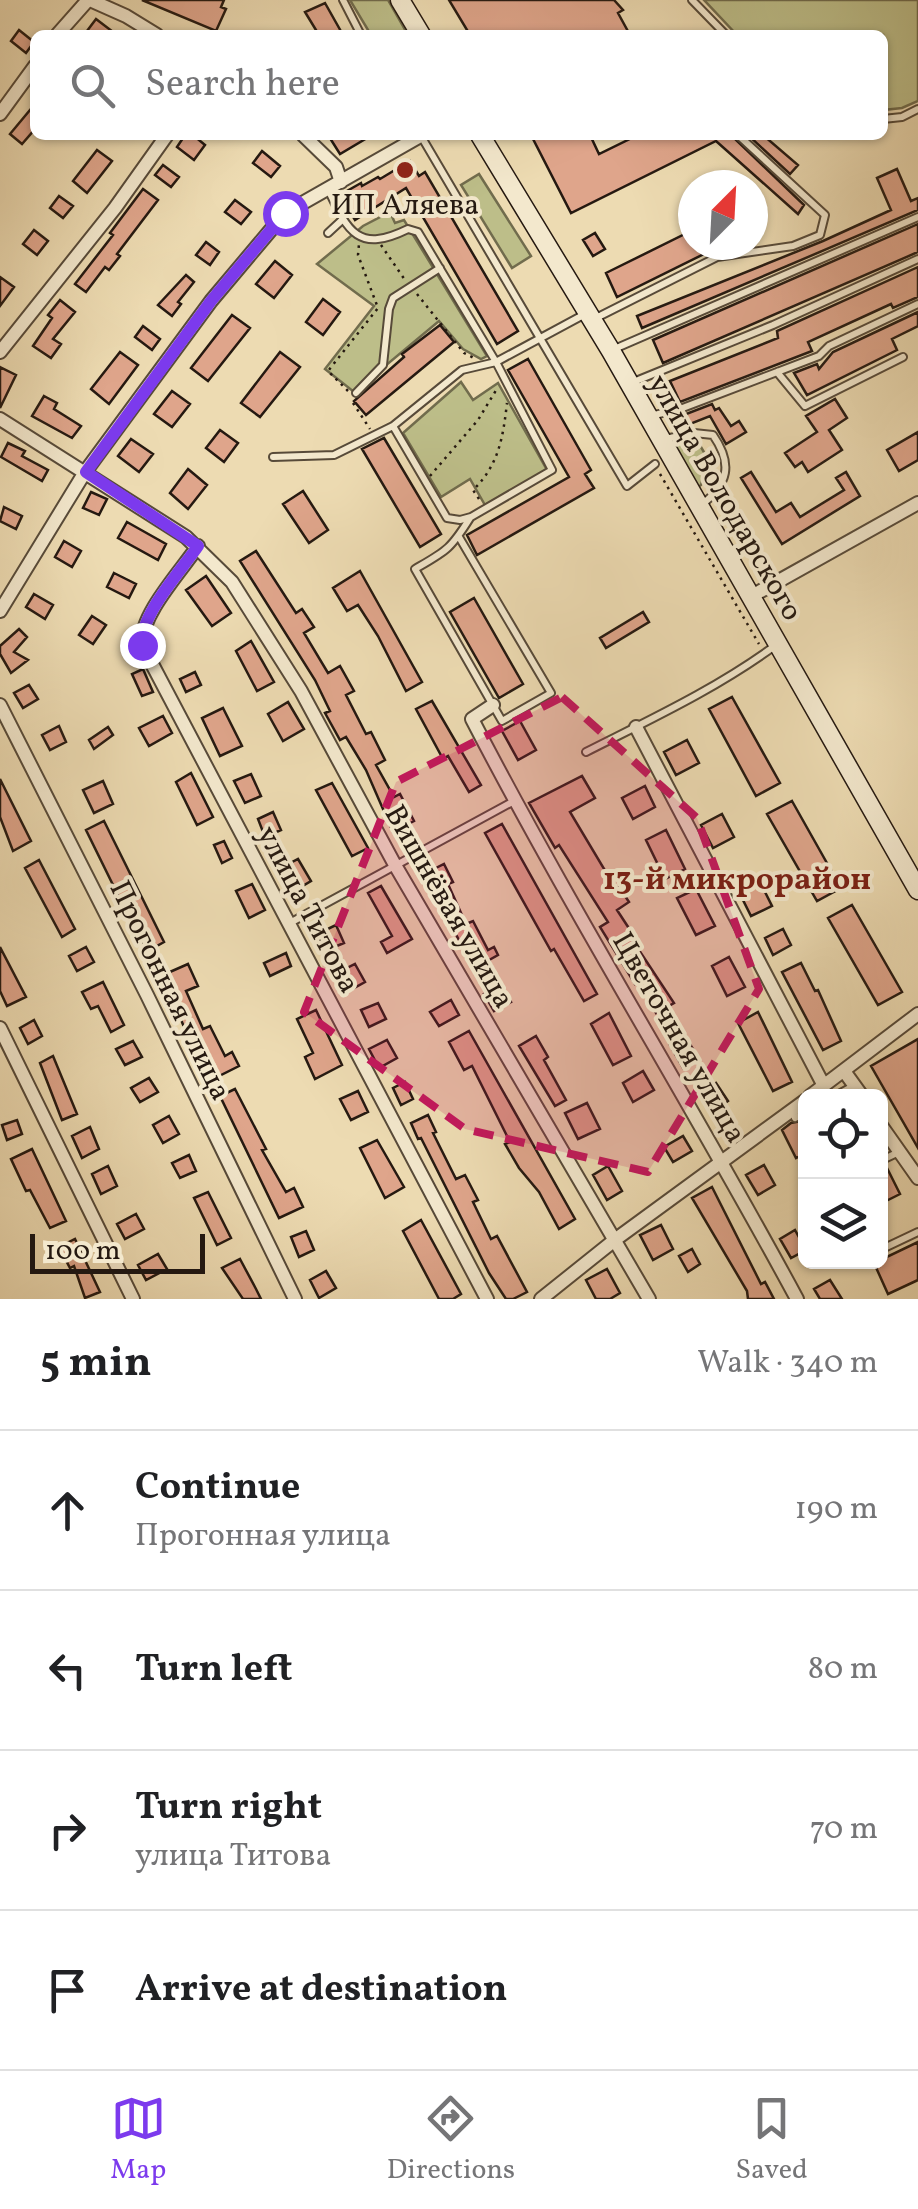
<!DOCTYPE html>
<html lang="en">
<head>
<meta charset="utf-8">
<style>
	:root { --surface:#fff; --page:#f2f2f2; --text:#202124; --muted:#757577; --line:#e0e0e0; --accent:#7c3aed }
	body { margin:0; font-family:Vollkorn,serif; background:var(--page); color:var(--text) }
	.controls { position:absolute; right:30px; bottom:30px; display:grid; overflow:hidden; border-radius:15px; box-shadow:0 2px 8px #0004 }
	.controls button { width:90px; height:90px; display:grid; place-items:center; padding:0; border:0; border-bottom:2px solid var(--line); background:var(--surface); color:var(--text); font:50px sans-serif }
	.compass { position:absolute; left:678px; top:170px; width:90px; height:90px; border-radius:50%; background:var(--surface); box-shadow:0 2px 8px #0004; rotate:24deg }
	.scale { position:absolute; left:30px; bottom:25px; width:175px; box-sizing:border-box; padding-left:10px; border:5px solid #251911; border-top:0; font-size:28px; line-height:35px; white-space:nowrap; color:#251911; -webkit-text-stroke:8px #f3e8cd; paint-order:stroke }
	.stop { position:absolute; width:30px; height:30px; margin:-22px; border:8px solid #7c3aed; border-radius:50%; background:#fff }
	.stop.end { background:#7c3aed; border-color:#fff; box-shadow:0 2px 10px #0008 }
	.list { margin:0; padding:0; list-style:none }
	h2 { display:flex; justify-content:space-between; align-items:center; height:130px; margin:0; padding:0 40px; font-size:42px }
	h2 small { font-size:32px; font-weight:400; color:var(--muted) }
	.list li { display:grid; grid-template-columns:65px 1fr auto; gap:30px; align-items:center; box-sizing:border-box; height:160px; padding:0 40px; border-top:2px solid var(--line) }
	.list b { display:block; font-size:38px; white-space:nowrap }
	.list p { margin:0; font-size:32px; white-space:nowrap; color:var(--muted) }
	.list em { font-size:32px; font-style:normal; color:var(--muted) }
	.icon { flex:none; width:55px; height:55px; fill:none; stroke:currentColor; stroke-width:2; stroke-linecap:round; stroke-linejoin:round }
	.map { position:relative; flex:none; width:918px; height:1299px; overflow:hidden }
	.search { position:absolute; background:var(--surface); box-shadow:0 2px 8px #0004; left:30px; right:30px; top:30px; height:110px; display:flex; align-items:center; gap:25px; box-sizing:border-box; padding:0 35px; border-radius:15px; color:var(--muted); font-size:38px }
	.sheet { height:770px; background:var(--surface) }
	nav { display:flex; justify-content:space-around; align-items:center; box-sizing:border-box; height:140px; border-top:2px solid var(--line); background:var(--surface); font-size:28px; color:var(--muted) }
	nav a { display:grid; justify-items:center; gap:5px }
	nav .on { color:var(--accent) }
	.map>svg:first-child { display:block }
</style>
</head>
<body>
<div class="map">
<svg width="918" height="1299" viewBox="0 0 918 1299">
	<rect width="100%" height="100%" fill="#eddbb2"/>
	<filter id="stains"><feTurbulence type="fractalNoise" baseFrequency=".002" numOctaves="4"/><feColorMatrix values="0 0 0 0 .2 0 0 0 0 .09 0 0 0 0 .02 0 0 0 .5 -.17"/></filter>
	<radialGradient id="worn" r=".72"><stop offset=".6" stop-color="#630" stop-opacity="0"/><stop offset="1" stop-color="#630" stop-opacity=".3"/></radialGradient>
	<path fill="#bdbe89" stroke="#716c4d" stroke-width="2.5" d="M350 0H388L408 35H371Z
		M704 0H918V101L902 108 883 110V35H737Z
		M479 174 531 256 512 268 461 185Z
		M390 212 395 223 404 220 487 356 481 359 463 349 439 321 354 392 325 369 374 306 317 264 363 226Z
		M461 382 473 400 498 383 547 470 485 505 470 479 441 497 403 433Z
		M688 437 698 442 708 459 701 485 696 488 669 442Z"/>
	<path fill="#dfa58b" stroke="#251911" stroke-width="2.5" d="M142 0H224L221 7 226 9 216 31Z
		M449 0H614L623 10 618 13 630 35H470Z
		M325 3 343 35H319L305 12Z
		M96 19 117 35H84Z
		M19 30 34 42 26 53 11 41Z
		M35 104V129L22 144 10 134Z
		M185 135H193L205 145 194 160 177 147Z
		M328 135H372L340 154Z
		M531 135H590L599 154 638 135H731L804 205 798 214 716 141 571 213Z
		M748 135H763L798 165 790 174Z
		M97 150 112 161 87 193 73 181Z
		M262 151 280 166 271 177 253 163Z
		M410 161 419 176 425 172 518 331 497 344 406 188 355 220 340 195 361 183 362 186 378 177 380 179Z
		M163 165 179 177 171 187 155 175Z
		M897 169 911 201 918 198V210L642 328 637 316 823 241 891 210 877 178Z
		M143 189 158 200 117 254 120 256 109 270 105 267 86 292 75 284 113 235 110 233Z
		M59 196 73 206 63 218 50 208Z
		M235 200 251 212 241 224 225 212Z
		M918 224V252L663 363 653 340Z
		M34 230 48 241 37 255 23 244Z
		M693 230V245H704L708 252 617 297 606 273Z
		M595 233 605 249 593 256 583 240Z
		M206 242 219 252 210 265 196 255Z
		M275 261 292 275 274 298 256 284Z
		M918 267V297L893 308 891 304 808 342 812 351 680 402 670 381 778 338 777 331Z
		M186 275 194 282 178 302 181 304 172 316 158 305Z
		M0 277 14 287 0 306Z
		M323 299 340 312 323 335 306 322Z
		M60 300 75 312 53 339 61 344 51 358 33 346 52 318 48 315Z
		M918 312V326L892 339 897 350 807 395 794 373 817 364 819 369 833 352Z
		M232 315 250 328 208 381 191 368Z
		M440 325 454 342 366 415 354 401 404 357 402 354Z
		M143 326 160 339 152 350 135 337Z
		M120 352 138 365 109 404 91 389Z
		M280 352 300 367 260 417 241 403Z
		M528 359 591 470 585 474 594 488 477 555 467 535 569 477 508 370Z
		M0 367 16 375 0 408Z
		M172 391 190 404 172 427 154 414Z
		M44 396 57 403 54 409 81 426 72 438 32 416Z
		M835 399 847 418 829 430 842 450 808 472 802 462 795 467 785 453 817 432 806 416Z
		M712 404 715 410 719 408 731 426 739 421 746 432 726 444 710 416 685 426 681 416Z
		M220 430 238 443 224 462 206 448Z
		M918 432V460L899 471 887 450Z
		M384 438 441 534 420 547 362 449Z
		M131 439 153 454 139 472 118 456Z
		M8 443 25 451 22 456 48 470 42 481 1 457Z
		M188 469 207 485 188 509 170 493Z
		M751 472 776 512 791 503 800 517 844 490 836 478 846 472 860 496 782 544 741 478Z
		M303 491 328 530 309 543 283 504Z
		M91 492 107 499 99 515 83 508Z
		M4 507 22 516 16 529 0 521Z
		M127 522 166 544 158 560 118 538Z
		M64 541 81 551 72 567 55 557Z
		M256 551 296 613 302 609 314 627 304 633 328 673 340 666 354 691 346 695 366 734 371 732 385 760 376 765 394 797 400 794 414 821 393 832 366 770 346 737 340 740 325 713 330 711 315 680 240 561Z
		M360 571 422 682 406 691 378 636 358 605 347 611 333 588Z
		M114 573 136 584 129 598 107 587Z
		M206 576 231 613 212 626 186 590Z
		M34 594 53 605 45 619 26 607Z
		M474 598 523 684 499 698 450 612Z
		M643 612 649 622 606 648 600 638Z
		M92 616 106 625 93 644 79 635Z
		M19 629 27 637 14 652 28 660 11 673 0 654V646Z
		M251 641 274 682 257 691 236 651Z
		M143 669 153 692 142 696 132 674Z
		M195 672 201 685 186 692 180 679Z
		M29 685 38 699 23 708 14 693Z
		M732 697 780 783 756 796 709 709Z
		M432 701 481 785 469 792 448 756 443 759 416 709Z
		M288 702 304 729 283 741 268 714Z
		M223 708 242 746 220 756 202 718Z
		M163 716 172 733 149 746 139 728Z
		M520 721 536 750 518 760 502 731Z
		M59 726 66 742 50 750 42 735Z
		M108 727 113 735 94 749 89 740Z
		M687 740 699 763 676 775 664 752Z
		M191 773 213 817 197 825 176 782Z
		M251 774 261 796 245 803 234 781Z
		M582 776 595 798 570 812 616 889 619 887 629 902 617 910 634 936 631 938 674 1003 656 1013 640 981 635 984 600 927 608 922 559 845 555 848 529 803Z
		M0 779 31 841 13 851 0 817Z
		M103 781 113 804 94 813 83 790Z
		M332 783 368 848 352 856 316 790Z
		M645 786 655 807 633 819 622 798Z
		M792 801 841 888 817 901 767 814Z
		M273 812 281 830 265 837 258 819Z
		M722 814 734 837 713 848 701 825Z
		M104 821 164 942 146 952 86 830Z
		M502 824 597 994 584 1001 554 949 551 951 485 833Z
		M666 830 685 869 665 879 646 840Z
		M224 841 232 858 222 863 214 845Z
		M298 859 311 881 294 891 281 868Z
		M39 860 75 929 62 937 25 868Z
		M444 864 453 882 448 884 466 924 473 921 488 950 494 947 498 955 473 969 426 873Z
		M760 882 772 906 751 916 739 892Z
		M252 884 265 910 249 918 236 891Z
		M381 886 412 939 387 953 381 942 392 936 368 893Z
		M696 889 715 926 696 935 677 898Z
		M852 905 902 992 878 1005 828 918Z
		M336 925 344 943 325 951 317 934Z
		M783 929 791 945 773 955 765 938Z
		M0 947 26 997 7 1006 0 991Z
		M86 947 94 962 77 971 69 956Z
		M286 953 291 966 270 976 264 963Z
		M729 957 745 987 727 996 712 966Z
		M801 963 815 991 818 990 841 1041 823 1050 782 972Z
		M188 964 198 986 186 991 203 1029 210 1026 225 1056 232 1052 239 1066 213 1079 202 1056 199 1058 188 1037 163 975Z
		M355 964 365 982 345 993 335 974Z
		M103 982 124 1025 111 1032 98 1006 91 1009 82 992Z
		M500 984 511 1002 494 1011 484 994Z
		M451 1000 459 1015 439 1026 430 1012Z
		M378 1003 386 1019 369 1027 361 1010Z
		M316 1010 342 1065 315 1079 305 1057 313 1053 297 1019Z
		M758 1012 792 1082 773 1091 738 1023Z
		M609 1013 631 1056 613 1065 591 1024Z
		M34 1020 42 1036 28 1044 20 1028Z
		M469 1031 575 1219 559 1229 539 1192 519 1168 505 1144 510 1142 472 1066 464 1070 449 1042Z
		M536 1036 548 1057 544 1060 566 1100 555 1106 519 1046Z
		M685 1036 699 1059 683 1068 670 1045Z
		M918 1039V1148L871 1066Z
		M387 1040 397 1058 379 1068 369 1049Z
		M133 1041 142 1057 125 1065 116 1049Z
		M53 1056 77 1114 62 1120 40 1063Z
		M643 1071 654 1090 633 1102 623 1083Z
		M149 1078 158 1092 140 1102 131 1088Z
		M405 1082 413 1099 401 1105 393 1088Z
		M716 1083 728 1101 713 1112 701 1092Z
		M235 1089 266 1149 262 1150 286 1192 294 1188 303 1207 279 1218 220 1096Z
		M358 1091 368 1112 351 1120 340 1099Z
		M587 1103 600 1129 578 1139 565 1113Z
		M428 1115 436 1132 433 1133 456 1179 465 1175 478 1200 473 1202 491 1239 497 1236 527 1292 513 1299H506L489 1273 421 1138 418 1139 411 1123Z
		M169 1116 179 1134 163 1143 153 1125Z
		M17 1120 22 1134 7 1140 2 1125Z
		M806 1120V1153L796 1158 782 1130 791 1123Z
		M90 1127 99 1149 82 1158 72 1136Z
		M683 1136 692 1151 673 1162 664 1147Z
		M377 1140 404 1187 385 1198 360 1148Z
		M32 1149 66 1221 50 1228 30 1190 26 1191 11 1159Z
		M189 1155 196 1171 180 1178 172 1163Z
		M764 1165 775 1185 758 1195 746 1175Z
		M108 1166 117 1186 101 1194 92 1174Z
		M608 1166 622 1191 607 1200 593 1175Z
		M886 1166 900 1194 880 1204V1168Z
		M712 1187 761 1284 765 1282 774 1299H748L747 1291 692 1198Z
		M208 1192 231 1238 217 1245 194 1198Z
		M136 1214 144 1229 125 1239 117 1224Z
		M421 1220 461 1294 453 1299H439L403 1231Z
		M661 1225 673 1249 653 1260 640 1235Z
		M795 1230 806 1250 791 1258 780 1239Z
		M306 1231 314 1250 299 1257 291 1237Z
		M75 1239 100 1292 85 1298 74 1266 70 1268 59 1247Z
		M918 1242V1280L888 1294 874 1263Z
		M692 1249 700 1264 688 1272 679 1256Z
		M158 1254 167 1269 146 1280 138 1265Z
		M240 1259 256 1289 261 1299H243L222 1268Z
		M607 1269 620 1293 610 1299H596L586 1280Z
		M326 1271 336 1288 319 1298 310 1280Z
		M830 1280 842 1299H820L814 1289Z"/>
	<g fill="none" stroke-linecap="round" stroke-linejoin="round">
		<defs>
			<path id="lane" d="M343 0 361 35
				M692 0 726 35
				M883 119 902 117 918 109
				M421 136 627 486 655 464
				M328 189C348 233 359 253 408 229L418 232 496 362 552 470 471 517 460 520 447 518 393 426 462 370 496 362 587 313
				M328 233 342 220
				M594 319 717 257 793 246 820 235 825 215 738 135
				M612 350 918 217
				M777 372 805 406 903 357
				M631 383 773 325 918 259
				M356 393 383 365 389 309 393 298 440 268
				M650 416 680 409 819 356 829 346 918 304
				M665 439 694 433 713 435C733 464 729 484 700 506
				M273 457 334 455 393 426
				M459 537 551 693 502 721 415 569C446 551 450 550 470 518
				M586 752C651 719 716 689 776 645
				M288 924 514 801
				M835 1096 853 1086
				M795 1118 806 1112
				M880 1161 899 1152
				M880 1250 918 1232"/>
			<path id="street" d="M90 0 126 16 157 35
				M57 35 88 0
				M0 114 35 66
				M303 135 336 167 341 182
				M0 352 115 208 167 135
				M0 419 186 537 232 582 301 691 395 865 649 1299
				M198 546C181 571 139 616 142 645L487 1299
				M750 597 918 503
				M0 611 85 472 211 301 285 213 422 135
				M0 705 147 995 295 1299
				M493 705 472 719C574 916 692 1104 797 1299
				M636 727 824 1086
				M0 1028 133 1299
				M844 1071 862 1096
				M810 1096 918 1014
				M880 1124 918 1178
				M541 1299 616 1239 806 1100"/>
			<path id="secondary" d="M400 0 421 35
				M480 135 611 351 918 890"/>
		</defs>
		<use href="#lane" stroke="#574a39" stroke-width="10"/>
		<use href="#street" stroke="#574a39" stroke-width="16"/>
		<use href="#secondary" stroke="#251911" stroke-width="21"/>
		<path stroke="#251911" stroke-width="2.5" stroke-dasharray="2.5 5" stroke-linecap="butt" d="M381 245 405 280
			M417 294 464 353 474 358
			M348 391 328 371 378 308 358 255 359 244
			M353 403 370 429
			M660 474 759 644
			M430 476 478 420 498 387
			M479 499 473 490C499 465 503 437 507 403"/>
		<use href="#lane" stroke="#f3e8cd" stroke-width="6"/>
		<use href="#street" stroke="#f3e8cd" stroke-width="12"/>
		<use href="#secondary" stroke="#f3e8cd" stroke-width="18"/>
	</g>
	<g fill="none" stroke-linecap="round" stroke-linejoin="round">
		<path stroke="#7c3aed" stroke-width="12" d="M142 645C139 616 181 571 198 546L86 472 211 301 285 213"/>
	</g>
	<path fill="#c2185b" fill-opacity="0.2" stroke="#c2185b" stroke-width="8" stroke-dasharray="20 12" stroke-linejoin="round" d="M562 697 697 818 759 989 648 1172 465 1129 304 1012 396 782Z"/>
	<circle fill="#8f2418" stroke="#f3e8cd" stroke-width="4" cx="405" cy="170" r="10"/>
	<g text-anchor="middle" stroke-width="8" stroke-linejoin="round" paint-order="stroke">
		<g font-size="30" fill="#251911" stroke="#f3e8cd">
			<text x="405" y="214">ИП Аляева</text>
		</g>
		<g font-size="30" fill="#251911" stroke="#f3e8cd">
			<text transform="translate(726 497) rotate(60)" y="10">улица Володарского</text>
			<text transform="translate(450 906) rotate(60)" y="10">Вишнёвая улица</text>
			<text transform="translate(309 909) rotate(62)" y="10">улица Титова</text>
			<text transform="translate(171 990) rotate(64)" y="10">Прогонная улица</text>
			<text transform="translate(680 1037) rotate(60)" y="10">Цветочная улица</text>
		</g>
		<g font-size="32" font-weight="bold" fill="#7a1f14" stroke="#f3e8cd">
			<text x="737" y="889">13-й микрорайон</text>
		</g>
	</g>
	<rect width="100%" height="100%" filter="url(#stains)"/>
	<rect width="100%" height="100%" fill="url(#worn)"/>
</svg>
<div class="controls">
<button><svg class="icon" aria-label="locate" viewBox="0 0 24 24"><circle cx="12" cy="12" r="6"/><path d="M12 2v4M12 18v4M2 12h4M18 12h4"/></svg></button>
<button><svg class="icon" aria-label="layers" viewBox="0 0 24 24"><path d="M12 4l9 5-9 5-9-5zM3 14l9 5 9-5"/></svg></button>
</div>
<svg class="compass" viewBox="-18 -18 36 36"><path d="M0-13l5 13h-10z" fill="#e53935"/><path d="M0 13l5-13h-10z" fill="#757577"/></svg>
<div class="scale">100 m</div>
<div class="stop" style="left:285px;top:213px"></div>
<div class="stop end" style="left:142px;top:645px"></div>
<div class="search"><svg class="icon" aria-label="search" viewBox="0 0 24 24"><circle cx="10" cy="10" r="6"/><path d="M15 15l6 6"/></svg>Search here</div>
</div>
<section class="sheet">
<h2>5 min<small>Walk · 340 m</small></h2>
<ul class="list">
<li><svg class="icon" aria-label="ahead" viewBox="0 0 24 24"><path d="M12 20V5M6 11l6-6 6 6"/></svg><div><b>Continue</b><p>Прогонная улица</p></div><em>190 m</em></li>
<li><svg class="icon" aria-label="left" viewBox="0 0 24 24"><path d="M17 20v-9H6M10 6l-5 5 5 5"/></svg><div><b>Turn left</b></div><em>80 m</em></li>
<li><svg class="icon" aria-label="right" viewBox="0 0 24 24"><path d="M7 20v-9h11M14 6l5 5-5 5"/></svg><div><b>Turn right</b><p>улица Титова</p></div><em>70 m</em></li>
<li><svg class="icon" aria-label="arrive" viewBox="0 0 24 24"><path d="M6 21V4h12l-3 4 3 4H6"/></svg><div><b>Arrive at destination</b></div></li>
</ul>
</section>
<nav>
<a class="on"><svg class="icon" aria-label="map" viewBox="0 0 24 24"><path d="M3 6l6-2 6 2 6-2v14l-6 2-6-2-6 2zM9 4v14M15 6v14"/></svg>Map</a>
<a><svg class="icon" aria-label="directions" viewBox="0 0 24 24"><path d="M12 3l9 9-9 9-9-9zM9 14v-3h6M13 9l2 2-2 2"/></svg>Directions</a>
<a><svg class="icon" aria-label="saved" viewBox="0 0 24 24"><path d="M7 4h10v16l-5-4-5 4z"/></svg>Saved</a>
</nav>
</body>
</html>
